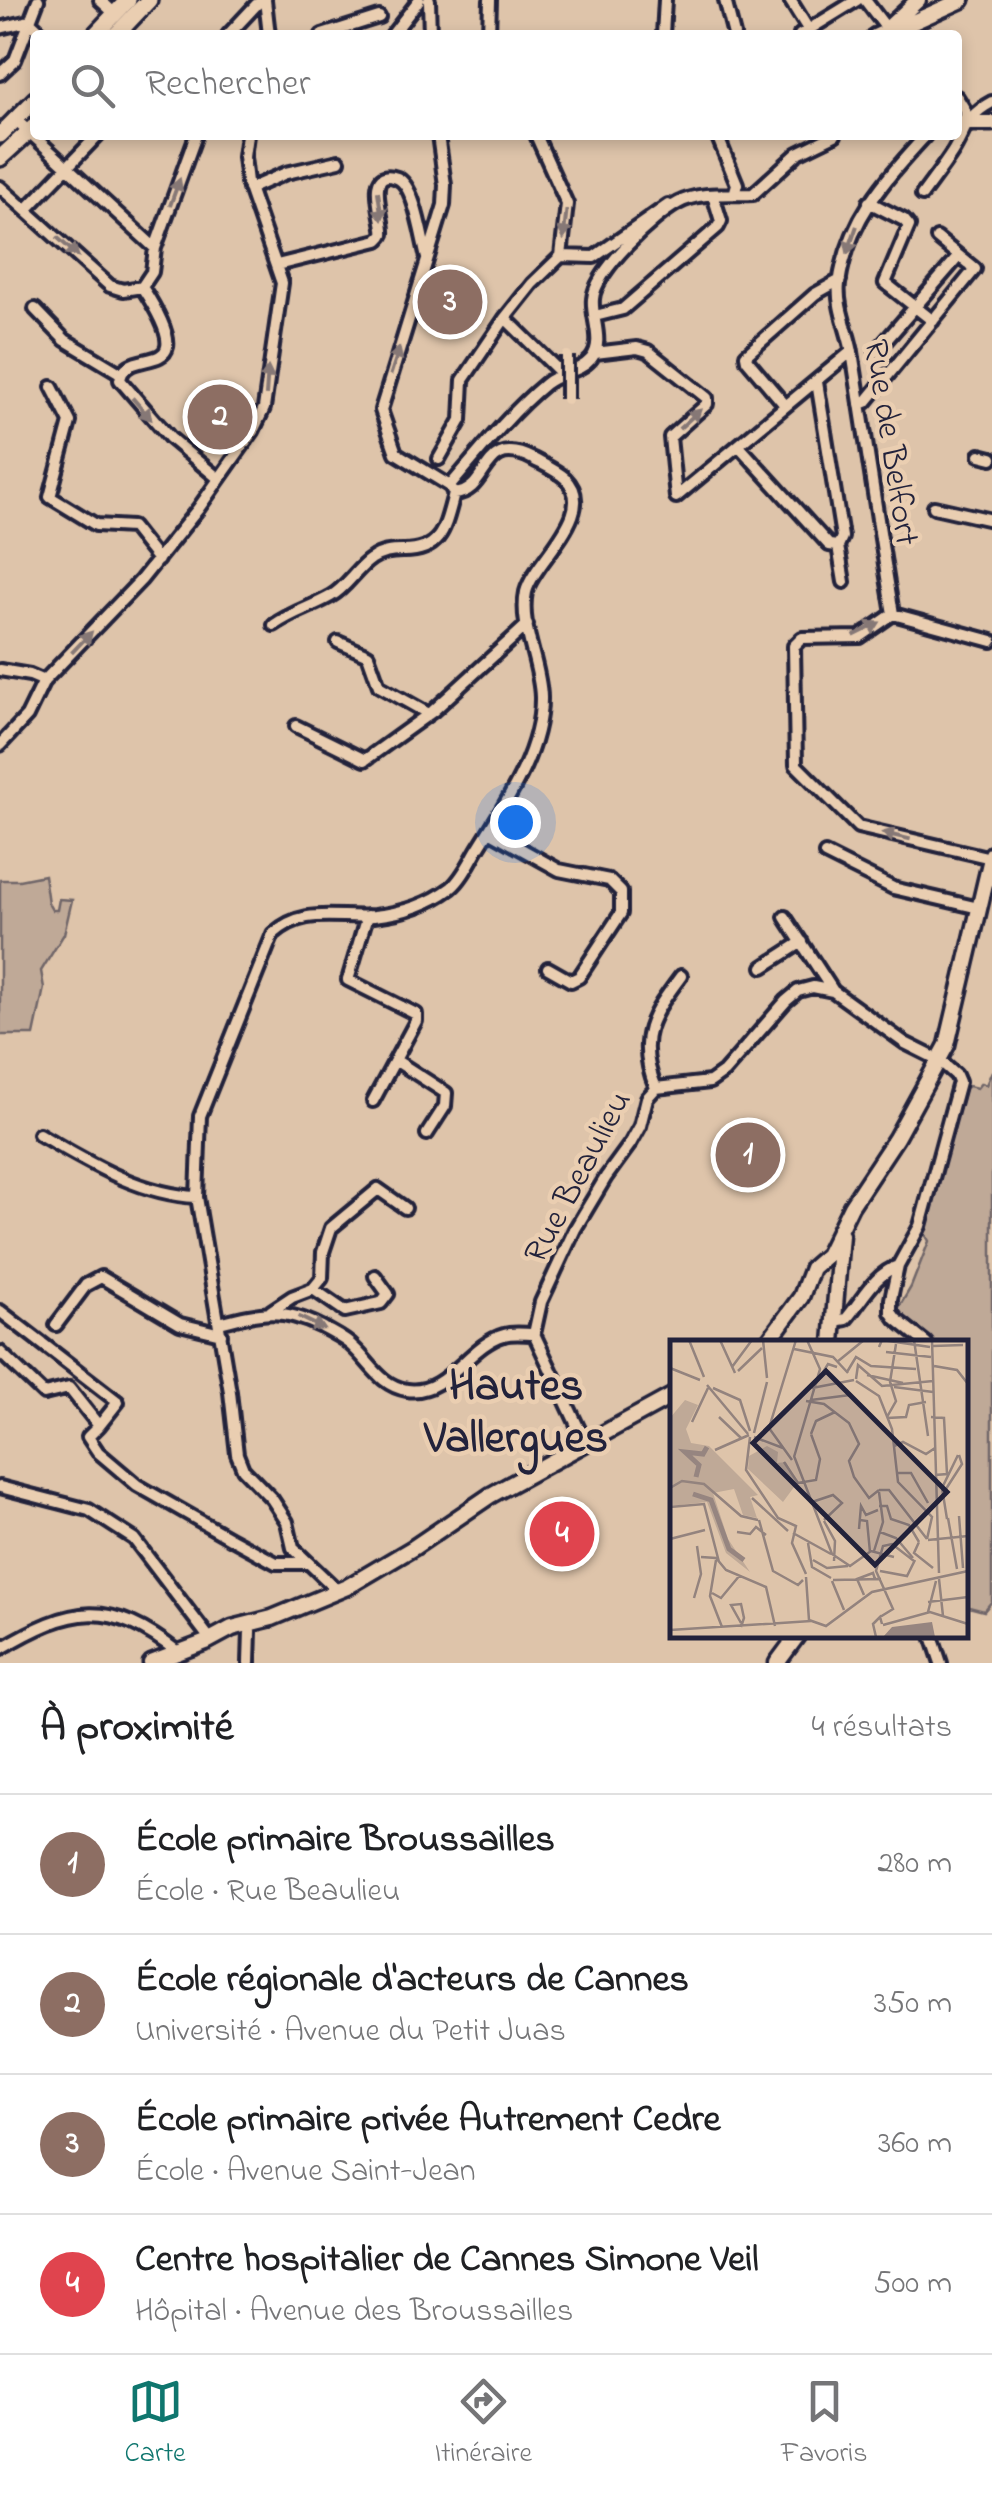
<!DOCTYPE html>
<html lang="fr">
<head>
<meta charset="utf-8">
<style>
	:root { --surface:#fff; --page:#f6f6f6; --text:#202124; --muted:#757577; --line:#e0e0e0; --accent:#0f766e }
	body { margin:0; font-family:"Indie Flower",sans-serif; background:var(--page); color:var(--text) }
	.you { position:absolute; left:515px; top:822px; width:35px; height:35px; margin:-25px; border:8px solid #fff; border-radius:50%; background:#1a73e8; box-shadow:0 0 0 15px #1a73e833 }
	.badge { display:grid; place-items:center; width:65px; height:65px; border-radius:50%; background:var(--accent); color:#fff; font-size:32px; font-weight:700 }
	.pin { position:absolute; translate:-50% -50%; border:5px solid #fff; box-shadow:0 2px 10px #0006 }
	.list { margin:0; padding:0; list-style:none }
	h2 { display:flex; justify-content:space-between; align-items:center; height:130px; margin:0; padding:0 40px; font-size:42px }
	h2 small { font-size:32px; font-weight:400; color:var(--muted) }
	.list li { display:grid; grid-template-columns:65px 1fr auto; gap:30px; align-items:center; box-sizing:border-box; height:140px; padding:0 40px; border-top:2px solid var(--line) }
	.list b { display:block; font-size:38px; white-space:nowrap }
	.list p { margin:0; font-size:32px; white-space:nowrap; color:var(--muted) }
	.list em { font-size:32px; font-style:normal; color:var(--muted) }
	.icon { flex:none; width:55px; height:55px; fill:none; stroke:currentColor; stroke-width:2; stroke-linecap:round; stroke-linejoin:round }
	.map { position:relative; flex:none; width:992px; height:1663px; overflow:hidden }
	.search { position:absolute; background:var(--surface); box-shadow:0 5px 15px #0003; left:30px; right:30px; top:30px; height:110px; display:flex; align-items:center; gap:25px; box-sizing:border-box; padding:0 35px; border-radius:10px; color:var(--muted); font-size:38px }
	.sheet { height:690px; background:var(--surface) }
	nav { display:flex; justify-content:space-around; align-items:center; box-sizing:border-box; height:140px; border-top:2px solid var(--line); background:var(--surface); font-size:28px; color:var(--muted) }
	nav a { display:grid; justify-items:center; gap:5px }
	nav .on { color:var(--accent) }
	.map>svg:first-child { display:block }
</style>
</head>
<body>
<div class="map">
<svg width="992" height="1663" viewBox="0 0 992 1663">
	<rect width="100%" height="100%" fill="#dec4aa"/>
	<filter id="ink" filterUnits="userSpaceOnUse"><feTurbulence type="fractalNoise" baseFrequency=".01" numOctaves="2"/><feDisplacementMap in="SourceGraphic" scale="20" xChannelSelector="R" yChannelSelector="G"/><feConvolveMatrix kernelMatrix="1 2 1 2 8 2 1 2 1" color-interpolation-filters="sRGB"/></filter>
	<g filter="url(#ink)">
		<path fill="#bfa997" stroke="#706669" stroke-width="2.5" d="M44 875 48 903 52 910H57L59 899 72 900 64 934 41 971 44 988 34 1035H0V880H19Z
			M992 1071V1601L984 1611 965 1606 964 1372 968 1367 965 1365 964 1343H935L895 1314 911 1287 929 1241 925 1234 965 1088 969 1086 977 1088 981 1083 986 1085Z"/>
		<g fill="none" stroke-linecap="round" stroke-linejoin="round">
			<defs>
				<path id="street" d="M100 0 115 14
					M265 0 269 35
					M429 0 430 35
					M725 0 734 35
					M790 0 808 29
					M865 0 887 29 874 35
					M29 21 44 35
					M0 28 29 21
					M228 35 257 4 264 0
					M322 35 379 17
					M392 35 419 0
					M489 35 490 0
					M663 35 665 0
					M800 35 857 0
					M0 74 15 60 38 0
					M957 97 965 110 966 123
					M14 118 155 248
					M536 135 567 204 561 256 532 284 505 318 561 373
					M717 135 737 184 735 191
					M0 187 110 286 123 290 142 287
					M249 189 286 173 339 161
					M922 195C932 181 943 167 952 153 967 129 964 117 992 102
					M869 202 904 220 909 226 885 283 933 321
					M26 210 98 135
					M561 256 594 257 668 205
					M277 265 378 240C380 238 382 237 383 234 386 224 362 165 397 178 415 185 422 240 427 258
					M142 287C208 389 125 341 120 380L170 438 219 479
					M142 287 152 272 155 248 196 135
					M35 309 65 340 120 373
					M595 316 623 309 718 227 721 221 713 195
					M876 352 959 256
					M595 353 637 348 648 351 707 398V404L670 437 676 497 852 351
					M817 382 842 537 838 546 844 582
					M52 387 70 422 50 497 96 525 132 527 158 560
					M860 404 866 402 975 269 937 238
					M785 405 747 360 746 355 815 294 840 280
					M739 446 829 545 838 546
					M980 455 992 458
					M439 459 461 420 463 380 505 318
					M450 486C480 451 510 413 545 384 559 372 579 373 591 359 605 342 591 318 593 299 595 271 654 216 678 203 700 191 730 195 753 194L798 153 835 135
					M934 507 992 520
					M893 614C879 529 866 444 853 358 850 334 836 308 839 284 848 220 884 181 926 135
					M274 625C292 612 312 607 331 596 347 587 356 569 371 559 381 552 391 551 402 551 442 552 445 527 454 494
					M338 642 368 655 379 686 429 714
					M0 670 30 675 44 681
					M296 726 365 760 433 711 527 625
					M0 745 27 716 44 681 141 580 198 509 253 431 264 408 282 283 247 182 244 157 247 135
					M489 831 559 870 609 880 621 892V913L579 977 571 981 548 968
					M825 854 893 888 979 908
					M991 858 858 827 796 765 794 646 802 638 860 637 893 614 992 641
					M367 916 348 980 416 1014V1021L373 1101
					M785 917 833 991
					M763 967 802 942
					M395 1060 446 1093 445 1106 427 1134
					M656 1088C635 1038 652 1015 681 976
					M39 1134C88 1162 138 1194 197 1197
					M313 1289 345 1311 381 1303 388 1294 375 1276
					M0 1311 118 1402 99 1426
					M271 1311 292 1297 313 1289 322 1278 323 1252 331 1228 378 1189 405 1208
					M834 1321 846 1319C862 1301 874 1274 898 1266
					M219 1323C262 1312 281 1307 322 1327 332 1333 346 1339 354 1348 371 1364 381 1386 407 1390 446 1396 469 1345 504 1335 513 1332 524 1334 534 1334
					M56 1325 86 1285 101 1277 180 1324 221 1334
					M534 1334 541 1302 575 1229 606 1177 630 1144 640 1126 647 1098 656 1088 710 1082 724 1072 786 1001 798 991 813 987 833 991 905 1043 939 1060 956 1075 959 1082 920 1226 898 1266 891 1299V1312L896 1319 926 1343
					M534 1334 585 1442
					M0 1352 44 1394 69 1388 99 1426 88 1437 98 1452 137 1485 230 1538 276 1563H306
					M0 1487 89 1510 134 1539 210 1639
					M337 1590 293 1548 287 1522 272 1499 243 1469 237 1454 230 1392 197 1197 200 1116 273 934C304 906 336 919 374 916 403 913 428 905 451 888 462 879 470 862 477 850 504 806 542 752 541 697 540 662 519 626 526 592 534 560 600 512 565 478 556 470 544 465 533 459 480 432 491 492 454 494L450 486 396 453 381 410 444 205 445 185 438 135
					M246 1623 250 1631 249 1663
					M932 1636 941 1663
					M0 1649C73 1606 109 1598 179 1653"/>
				<path id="secondary" d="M889 27 918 0
					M887 29 911 23 962 0
					M957 123H992
					M767 1343 801 1297 812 1268 827 1255 851 1206 896 1138 947 1045 992 854
					M832 1343 841 1235
					M151 1663 206 1642 232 1628 272 1618 347 1587 413 1548 491 1495 672 1396
					M777 1663 797 1636"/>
				<path id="primary" d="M95 35 128 0
					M116 35 149 0
					M0 135 35 100
					M0 158 35 126"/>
			</defs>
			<use href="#street" stroke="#22223b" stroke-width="18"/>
			<use href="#secondary" stroke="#22223b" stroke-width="21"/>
			<use href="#primary" stroke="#22223b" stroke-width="22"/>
			<use href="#street" stroke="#eaceb1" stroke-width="10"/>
			<use href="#secondary" stroke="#eaceb1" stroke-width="14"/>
			<use href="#primary" stroke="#eaceb1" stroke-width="15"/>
			<defs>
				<path id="street-bridge" d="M567 356V399"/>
			</defs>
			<use href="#street-bridge" stroke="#22223b" stroke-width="18" stroke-linecap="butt"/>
			<use href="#street-bridge" stroke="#eaceb1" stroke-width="10"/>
		</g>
		<defs><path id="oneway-solid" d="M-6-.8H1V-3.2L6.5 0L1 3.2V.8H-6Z" transform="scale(2.5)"/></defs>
		<g fill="#867876">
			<use href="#oneway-solid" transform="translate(175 192) rotate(-70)"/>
			<use href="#oneway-solid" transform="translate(380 206) rotate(82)"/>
			<use href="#oneway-solid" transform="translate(565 225) rotate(96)"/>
			<use href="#oneway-solid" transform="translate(852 240) rotate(109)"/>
			<use href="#oneway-solid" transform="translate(68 247) rotate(42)"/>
			<use href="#oneway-solid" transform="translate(395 361) rotate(-72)"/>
			<use href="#oneway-solid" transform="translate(267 381) rotate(-86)"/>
			<use href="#oneway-solid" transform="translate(142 409) rotate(49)"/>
			<use href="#oneway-solid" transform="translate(690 419) rotate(-42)"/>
			<use href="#oneway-solid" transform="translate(867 629) rotate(-27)"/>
			<use href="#oneway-solid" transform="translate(82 642) rotate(-46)"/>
			<use href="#oneway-solid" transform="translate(896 836) rotate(-167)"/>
			<use href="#oneway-solid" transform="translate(312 1323) rotate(26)"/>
		</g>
	</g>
	<g text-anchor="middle" stroke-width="9" stroke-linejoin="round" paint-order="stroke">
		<g font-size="35" fill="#22223b" stroke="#eaceb1">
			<text transform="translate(893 442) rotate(81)" y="12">Rue de Belfort</text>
			<text transform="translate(576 1176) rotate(-62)" y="12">Rue Beaulieu</text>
		</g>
		<g font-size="45" font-weight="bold" fill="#22223b" stroke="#eaceb1">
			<text x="516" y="1399">Hautes<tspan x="516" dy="52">Vallergues</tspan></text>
		</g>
	</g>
	<g transform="translate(670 1340)">
		<rect width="298" height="298" fill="#dec4aa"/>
		<path d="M15 60 28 65 16 89 21 103 39 106 88 155 80 157 87 178 73 175 64 149 43 153 58 199 80 232 56 213 37 162 0 166V78ZM97 106 108 112 107 123 116 122 127 143 113 162 78 129 79 116Z" fill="#bfa997"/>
		<path d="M262 282 265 297H213L222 287Z" fill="#968580"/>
		<path fill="none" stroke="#968580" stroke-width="5" d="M26 137 29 125 15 112 33 114 37 107M23 154 41 160 59 209 74 220"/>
		<path fill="none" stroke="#93837e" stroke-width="2.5" d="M19 0 34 37M50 0 65 33M93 0 97 38M244 0 258 96M262 0 269 233M263 6 293 5M209 7 212 0 260 7M124 9 163 17 178 33M216 12 261 17M167 22 194 0M264 26 287 30 298 44M62 27 82 0M0 28 30 40M68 31 92 8M177 32 186 17 201 26 246 29M197 35 233 43M186 39 188 25 212 46 263 41M186 41 209 56 222 89 228 142 262 177 257 199M37 45 78 94M145 45 158 24 167 27M224 47 263 52M43 48 70 60 80 91M142 48 184 40M141 60 180 55M136 61 154 64 179 83 189 104 179 121 184 137 199 158 209 150M49 77 71 98M217 77 226 61 220 42 226 4M261 77 274 78 277 134 265 135M217 78 236 77 239 65 256 62M22 82 38 48M84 93 97 42M141 94 146 81 165 72M80 97 76 130 108 178 126 186 122 203 136 234M84 97 113 108M224 106 233 102 256 114 265 108M45 110 79 95M124 116 162 214 180 226 201 211 224 217M124 117 150 29 137 0M122 120 99 88 126 0M114 122 128 143 146 140 150 119 141 94M226 133H241L258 163M0 148 12 141 34 144 71 176 88 180M209 150H219L257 199M274 152 292 124 289 115M82 158 118 191M142 162 163 155 172 163 154 180M209 166H217L221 179 239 185 249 202M0 167 34 164 49 222M289 176 293 228M278 178 287 229M277 179 272 148 288 115M89 180 103 231 128 245 133 240M190 180 197 181 200 212M154 181 165 201 164 221M189 189 191 166 196 175 208 170M67 192 80 194 86 187 96 195M210 192 226 198 243 218M123 193 161 214M0 199 35 190M258 200 298 196M249 202 244 213 263 228M138 203 142 227 161 238M204 211 213 182 209 152M31 217 46 218 56 230 96 247 105 286M46 220 40 256 52 287M143 220 157 228 178 226M210 231 237 236 245 220M136 237 139 280 156 286 202 252 298 231M269 239 273 276M163 240 211 239M162 241 174 270M42 253 51 258 70 235M194 255 187 239 203 233 205 239M24 258 31 234 27 206M258 262 298 257M258 272 266 241M210 277 223 269 206 231 213 206 222 204 244 221M213 285 260 272 298 284M71 287 74 278 71 264 61 265 71 283M0 290 141 281M206 297 203 284 210 277 212 284"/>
		<path fill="#22223b" fill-opacity="0.15" stroke="#22223b" stroke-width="5" d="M156 31 277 152 205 225 83 103Z"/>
		<rect width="298" height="298" fill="none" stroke="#22223b" stroke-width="5"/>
	</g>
</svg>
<div class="you"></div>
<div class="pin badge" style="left:748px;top:1155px;background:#8d6e63">1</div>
<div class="pin badge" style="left:220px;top:417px;background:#8d6e63">2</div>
<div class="pin badge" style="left:450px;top:302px;background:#8d6e63">3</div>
<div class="pin badge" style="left:562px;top:1534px;background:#e0444e">4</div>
<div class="search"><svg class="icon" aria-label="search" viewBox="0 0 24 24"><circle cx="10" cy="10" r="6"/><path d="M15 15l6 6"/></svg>Rechercher</div>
</div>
<section class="sheet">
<h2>À proximité<small>4 résultats</small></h2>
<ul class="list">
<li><span class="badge" style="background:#8d6e63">1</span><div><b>École primaire Broussailles</b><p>École · Rue Beaulieu</p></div><em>280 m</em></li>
<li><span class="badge" style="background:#8d6e63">2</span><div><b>École régionale d'acteurs de Cannes</b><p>Université · Avenue du Petit Juas</p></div><em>350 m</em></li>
<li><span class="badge" style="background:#8d6e63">3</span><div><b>École primaire privée Autrement Cedre</b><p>École · Avenue Saint-Jean</p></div><em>360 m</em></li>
<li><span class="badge" style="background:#e0444e">4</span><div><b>Centre hospitalier de Cannes Simone Veil</b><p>Hôpital · Avenue des Broussailles</p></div><em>500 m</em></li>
</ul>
</section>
<nav>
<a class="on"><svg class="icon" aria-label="map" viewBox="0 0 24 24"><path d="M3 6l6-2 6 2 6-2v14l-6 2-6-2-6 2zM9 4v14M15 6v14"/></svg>Carte</a>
<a><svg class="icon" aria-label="directions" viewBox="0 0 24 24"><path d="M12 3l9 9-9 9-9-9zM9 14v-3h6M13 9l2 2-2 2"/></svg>Itinéraire</a>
<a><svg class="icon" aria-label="saved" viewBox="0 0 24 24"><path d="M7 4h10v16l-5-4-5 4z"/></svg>Favoris</a>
</nav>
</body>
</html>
